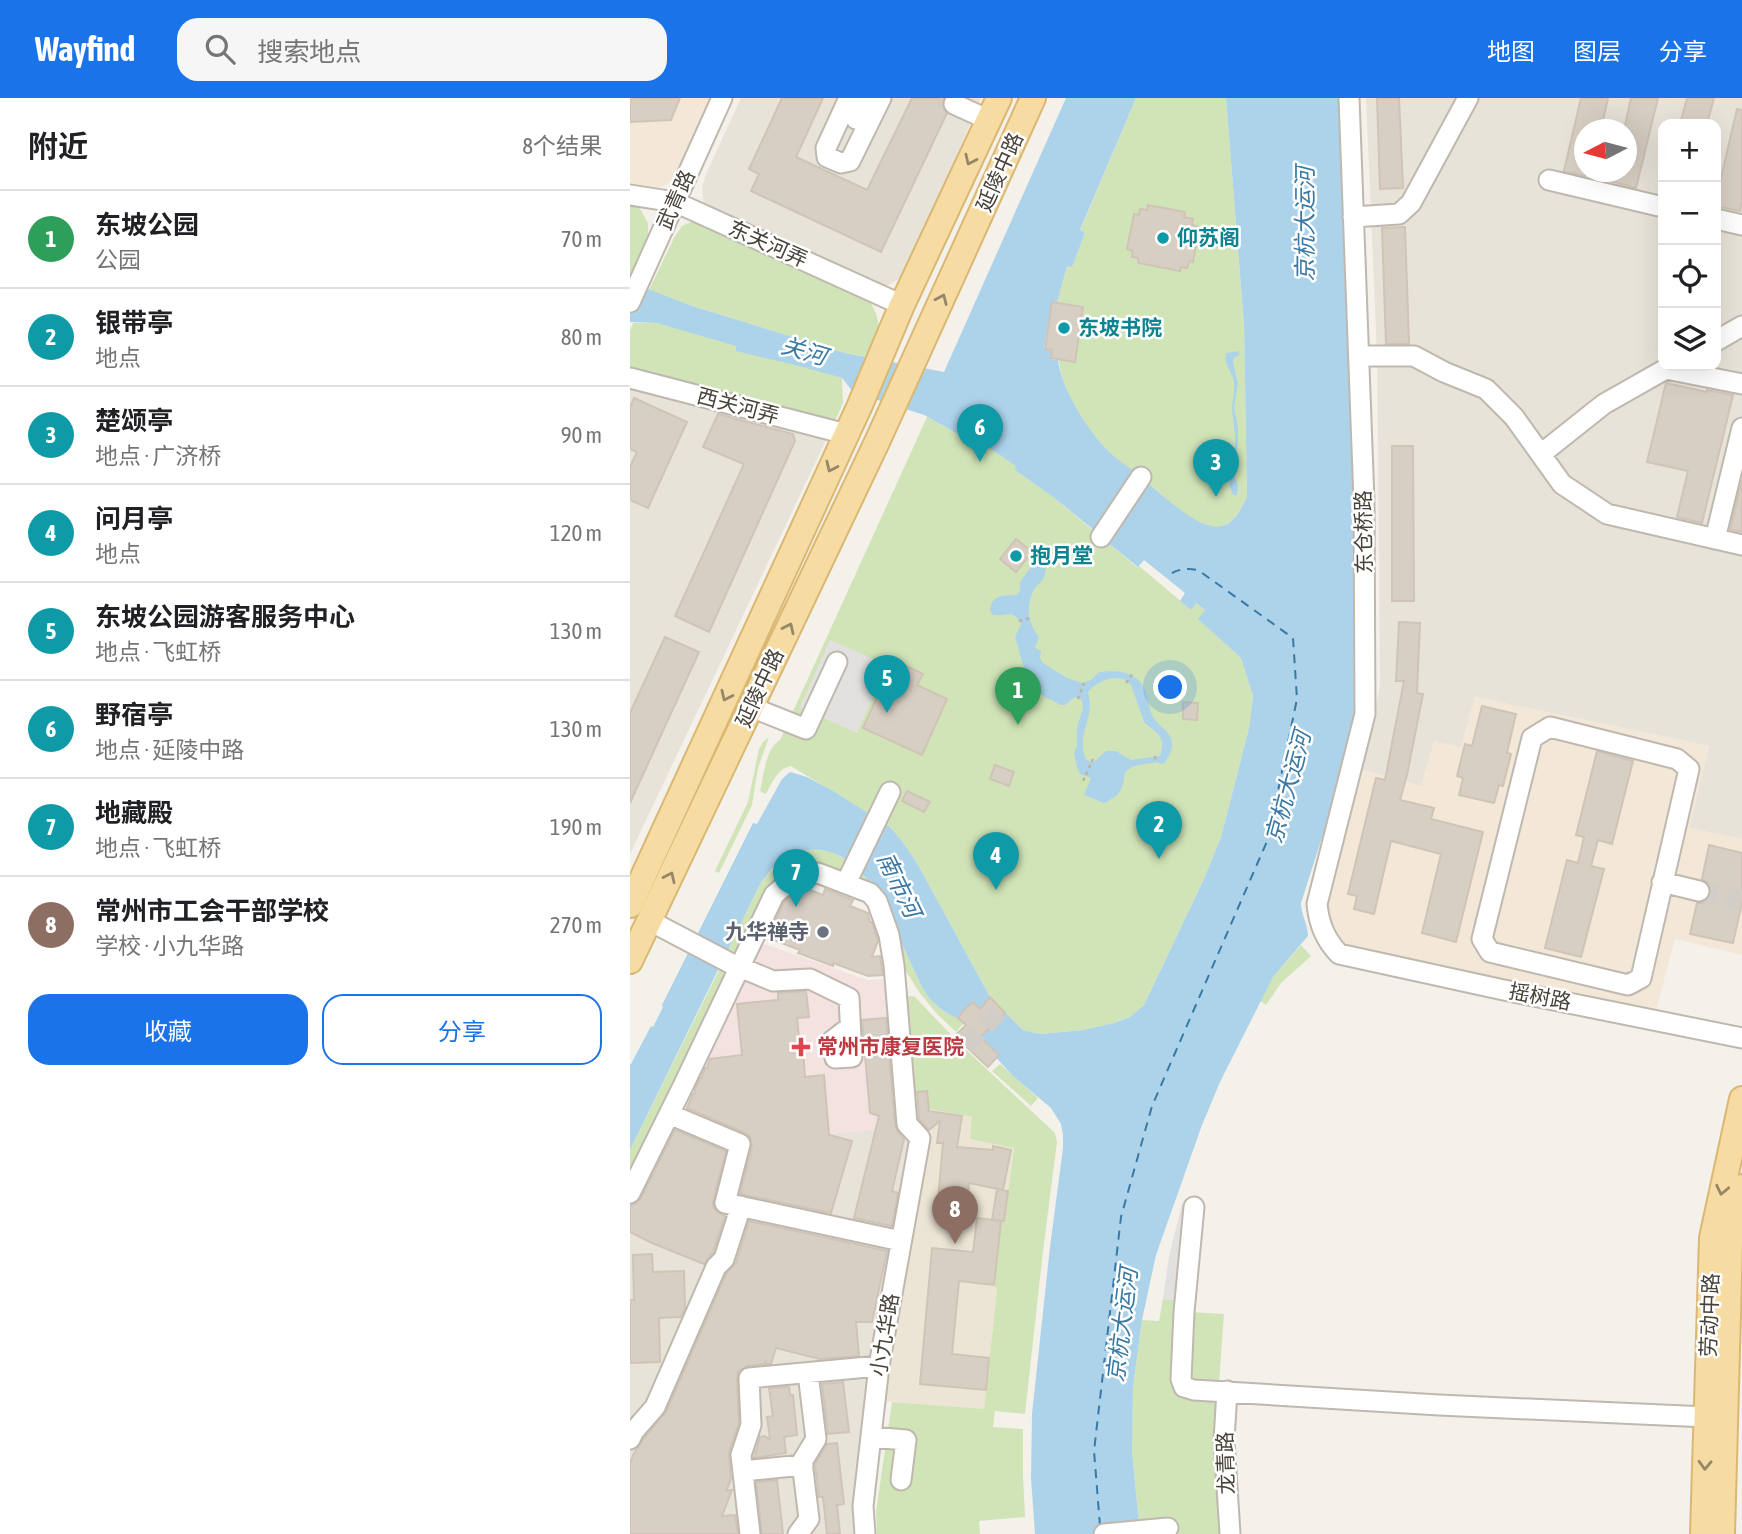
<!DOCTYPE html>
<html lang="zh">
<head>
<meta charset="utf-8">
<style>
	:root { --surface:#fff; --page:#f6f6f6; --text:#202124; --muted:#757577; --line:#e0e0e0; --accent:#1a73e8 }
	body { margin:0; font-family:"Asap Condensed","Noto Sans SC",sans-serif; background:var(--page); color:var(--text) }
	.controls { position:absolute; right:21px; top:21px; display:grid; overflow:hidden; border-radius:14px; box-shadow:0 7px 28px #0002 }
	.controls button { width:63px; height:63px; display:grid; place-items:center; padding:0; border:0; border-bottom:2px solid var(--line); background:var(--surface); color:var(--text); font:35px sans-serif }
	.compass { position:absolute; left:944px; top:21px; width:63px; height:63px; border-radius:50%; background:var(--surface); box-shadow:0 7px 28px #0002; rotate:264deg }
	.you { position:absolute; left:541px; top:590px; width:24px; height:24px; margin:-18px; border:5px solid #fff; border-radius:50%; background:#1a73e8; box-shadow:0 0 0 10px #1a73e833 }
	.badge { display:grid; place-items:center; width:46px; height:46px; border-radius:50%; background:var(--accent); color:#fff; font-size:23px; font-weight:700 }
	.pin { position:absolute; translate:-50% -58px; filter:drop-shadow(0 2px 4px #0008) }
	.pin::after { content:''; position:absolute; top:37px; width:24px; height:21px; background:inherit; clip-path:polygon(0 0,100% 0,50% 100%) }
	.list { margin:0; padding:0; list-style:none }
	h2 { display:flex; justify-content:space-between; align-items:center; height:91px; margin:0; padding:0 28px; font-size:30px }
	h2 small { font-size:23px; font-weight:400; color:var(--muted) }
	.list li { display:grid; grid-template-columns:46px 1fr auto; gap:21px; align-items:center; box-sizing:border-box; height:98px; padding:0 28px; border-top:2px solid var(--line) }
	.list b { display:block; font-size:26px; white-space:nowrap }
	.list p { margin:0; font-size:23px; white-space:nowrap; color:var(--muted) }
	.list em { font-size:23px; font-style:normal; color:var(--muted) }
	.actions { display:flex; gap:14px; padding:21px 28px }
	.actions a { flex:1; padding:16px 0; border:2px solid var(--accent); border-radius:21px; text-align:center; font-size:24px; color:var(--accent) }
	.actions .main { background:var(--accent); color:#fff }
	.icon { flex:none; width:38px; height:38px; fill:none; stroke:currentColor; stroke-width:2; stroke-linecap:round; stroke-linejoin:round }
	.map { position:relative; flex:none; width:1112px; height:1436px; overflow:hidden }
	header { display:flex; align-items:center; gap:42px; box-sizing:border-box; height:98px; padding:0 35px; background:var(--accent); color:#fff }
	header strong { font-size:33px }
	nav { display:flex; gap:38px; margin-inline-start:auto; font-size:24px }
	.search { width:490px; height:63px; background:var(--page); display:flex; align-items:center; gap:18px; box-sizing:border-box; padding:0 24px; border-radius:21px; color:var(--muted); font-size:26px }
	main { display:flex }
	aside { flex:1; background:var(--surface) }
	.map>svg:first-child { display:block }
</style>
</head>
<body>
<header>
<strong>Wayfind</strong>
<div class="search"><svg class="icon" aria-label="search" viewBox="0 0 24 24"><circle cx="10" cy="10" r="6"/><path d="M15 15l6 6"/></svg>搜索地点</div>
<nav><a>地图</a><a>图层</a><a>分享</a></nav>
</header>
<main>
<aside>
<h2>附近<small>8个结果</small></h2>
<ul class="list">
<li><span class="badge" style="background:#2e9e5b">1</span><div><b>东坡公园</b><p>公园</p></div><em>70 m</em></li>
<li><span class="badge" style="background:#0f9aa8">2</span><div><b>银带亭</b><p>地点</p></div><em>80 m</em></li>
<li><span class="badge" style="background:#0f9aa8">3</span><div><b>楚颂亭</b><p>地点 · 广济桥</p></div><em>90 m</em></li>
<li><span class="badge" style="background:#0f9aa8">4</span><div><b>问月亭</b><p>地点</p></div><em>120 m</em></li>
<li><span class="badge" style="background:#0f9aa8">5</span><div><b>东坡公园游客服务中心</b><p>地点 · 飞虹桥</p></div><em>130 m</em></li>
<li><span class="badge" style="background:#0f9aa8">6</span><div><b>野宿亭</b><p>地点 · 延陵中路</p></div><em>130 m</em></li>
<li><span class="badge" style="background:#0f9aa8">7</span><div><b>地藏殿</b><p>地点 · 飞虹桥</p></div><em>190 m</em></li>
<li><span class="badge" style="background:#8d6e63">8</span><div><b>常州市工会干部学校</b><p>学校 · 小九华路</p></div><em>270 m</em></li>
</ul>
<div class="actions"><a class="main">收藏</a><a>分享</a></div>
</aside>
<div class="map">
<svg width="1112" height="1436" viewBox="0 0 1112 1436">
	<rect width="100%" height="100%" fill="#f4f1eb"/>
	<path fill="#e7e3d9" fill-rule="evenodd" d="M111 0H351L278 172 269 181 258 187 244 186 80 113 73 102 72 89 77 74Z
		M736 0H1112V741L1059 730 1079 648 845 599 831 650 791 688 733 672 750 587 747 256ZM1033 26H1086V268H1033ZM954 32H996V74H954Z
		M0 290 185 334 196 342 0 756Z
		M43 1015 115 1044 272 1029 283 1044 241 1272 223 1414 224 1436H0V1102Z"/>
	<path fill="#f3e7d8" d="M0 0H85L51 74 43 83 30 89 0 86Z
		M845 599 1079 648 1059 730 1112 741V857L1045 841 1026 912 718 854 695 811 733 672 791 688 804 643 831 649Z"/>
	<path fill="#ece5d6" d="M305 1012 343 1019 340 1041 384 1050 374 1123H372L364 1187 367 1192 354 1312 255 1303 258 1268Z"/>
	<path fill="#f3e2e0" d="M129 844 237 882 259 881 272 1029 115 1044 43 1015Z"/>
	<path fill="#d1e4b8" d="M506 0H596L614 227 617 398C611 414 599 433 579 429 562 426 532 397 518 385 508 375 494 368 484 359 461 338 431 293 429 262L421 260 422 252 415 251 422 204H427L437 167 442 168 455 135 450 133Z
		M0 107 9 109 18 125V140L0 178Z
		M63 123 77 126 239 202C254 227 249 235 238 259L215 255 62 208 19 192 45 138 52 128Z
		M3 225H27L48 230 212 280 213 305 205 323H190L0 274V233Z
		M297 319 331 338 334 333 387 368 385 372 423 399 507 469 509 468 560 511 566 505 575 512 569 521 611 560 623 598 619 630 591 739 573 783 514 907 500 919 484 925 453 932 409 936 393 932 360 899 287 765 272 743 260 729 161 668C147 671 142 685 136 696L130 693C134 677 135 651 150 642Z
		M139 639 128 670 122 707 89 775 85 773 118 704 129 651 133 644Z
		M178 751 200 753 219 763 213 776 157 781 109 860 96 855 131 784 154 759Z
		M229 771 248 795 292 889C297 895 301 903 307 908 316 915 326 918 334 925L326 934 307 916 289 894 274 870 263 836 225 779Z
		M671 847 681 858 651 885 636 907 630 903 643 879Z
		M89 872 102 878 0 1087V1052Z
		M284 898 332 948 425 1035 427 1044 413 1153 395 1316 365 1313 363 1329 393 1331V1378L395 1419 349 1423 350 1436H247L246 1413 262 1304 354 1311 367 1192 364 1187 371 1123H374L384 1050 340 1041 342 1019 299 1011 297 994 279 995 271 899Z
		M370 966 408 1000 401 1008 362 973Z
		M533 1201 548 1202 545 1289 551 1300 588 1303 592 1436H510L502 1353V1325L503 1289 512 1222 529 1223Z
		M559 1214 594 1216 589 1285 562 1284 557 1279Z"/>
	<path fill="#e3e1df" d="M200 542 257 567 227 635 170 609Z
		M552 1106 556 1107 548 1202 533 1201 539 1158Z"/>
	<path fill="#add3eb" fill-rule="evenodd" d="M436 0H506L450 132 455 135 442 169 437 168 427 204H422L414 250 421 253V261L428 262C432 293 462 341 486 360 492 365 498 369 504 373L465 433 423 399 385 372 386 368 334 333 331 338 294 317 223 294 212 280 169 268 106 253V248L27 225 0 224V184L62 208 215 255 314 274Z
		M596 0H711L729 395 728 608 703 705 671 805C671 817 678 826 678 838L643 879 590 984 572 1027 526 1157 512 1222 503 1289 502 1353 510 1436H405L401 1380 402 1316 420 1149 433 1050V1037L431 1026 421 1010 383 978 336 927C327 919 315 915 306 907 300 902 296 895 292 889L248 795C228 766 201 742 164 755 161 757 157 757 154 759 145 765 138 777 131 784L0 1052V966H1L21 928 23 929 33 909 32 907 123 725 127 726 152 681 160 674 177 679 203 693 260 729 272 743 287 765 360 899 393 932 410 936 453 932 484 925 500 919 514 907 573 783 591 739 619 630 623 598 611 560 568 521 575 512 566 505 561 512 550 503 555 495 514 462 508 469 477 444 517 384C529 395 540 404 552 413 583 435 601 437 617 398L614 227Z
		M609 253V257L604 260 603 264 608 285 604 310 608 328V344L603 374 608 387 607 397H603L599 387C602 380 600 374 602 367 607 343 605 336 602 312 602 303 605 294 604 285 603 274 593 267 596 255Z
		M408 459 416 465C416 488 408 481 402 496 396 511 399 527 409 539L405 550 411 553 410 560 413 565 437 580 452 585 461 582 469 574C480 573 496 572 506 580 518 589 517 606 523 619 529 629 541 633 542 645 543 652 538 659 535 665L530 666 527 664 504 668 495 674C492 693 492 696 474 705L454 697 461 680 450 676 446 666 444 654 447 648V629L453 610 452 602 445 599 435 607H430C422 601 412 599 405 593 397 586 389 551 385 539L391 526C382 510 378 519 363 517L360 513C361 497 373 497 387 497L390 492V484ZM483 580 494 581 501 587 514 624 529 637 532 644V650L530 658 501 662 486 653H476L464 664 456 662C445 635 466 621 458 594 464 586 474 582 483 580Z"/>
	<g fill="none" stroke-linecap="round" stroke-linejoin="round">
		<path stroke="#3979a3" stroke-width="2" stroke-dasharray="9 7" stroke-linecap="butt" d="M470 1428 464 1353 491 1119 522 1008 638 741 667 601 663 540 568 472C555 470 546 471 536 479"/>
	</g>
	<path fill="#d8cfc4" stroke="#cfc4b5" stroke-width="2" d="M0 0H50L41 22 0 24Z
		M152 0H193L166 59 237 92 282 0H313L312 8 317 15 251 154 121 93 129 76 119 71Z
		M747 0H769L773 90 750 91Z
		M951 0H978L971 32H955V78L934 73Z
		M1001 0H1028L1006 90 981 83 983 74H997V32H994Z
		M1057 0H1084L1077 26H1050Z
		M1107 11 1112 12V103L1110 113 1086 108V101Z
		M518 107 555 114 554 119 563 121 562 127 569 129 563 164 559 163 557 170 551 169 550 173 508 165V160L502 159 503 153 497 151 504 116 509 117 510 111 517 112Z
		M775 129 779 246H756L752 130Z
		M422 204 453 209 445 264 421 260 422 252 415 251Z
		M1036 285 1077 294V292L1103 297 1072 425 1047 419 1058 373 1017 364Z
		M4 300 57 324 18 410 0 402V369L7 354 0 351V309Z
		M88 316 163 336 165 343 79 534 45 518 114 366 73 349Z
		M762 348H783L784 503H762Z
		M1112 382V434L1100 432Z
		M386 441 402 454 386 474 370 461Z
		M769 524 790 525 787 595 793 596 777 677 770 702 804 710 801 721 853 734 826 844 792 835 811 756 761 743 744 816 724 811 727 798 718 796 746 680 755 682 774 583H766Z
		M35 539 69 554 0 705V615Z
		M264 562 293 576 287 587 317 601 292 657 233 630Z
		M553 604 568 605 567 622 553 621Z
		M852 608 886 616 877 655 881 656 873 688 869 687 864 705 829 697 833 680 827 678 835 646 842 648Z
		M967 653 1003 663 982 746 968 742 961 768 974 771 951 859 915 850 937 762 948 765 954 739 946 737Z
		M365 667 384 674 379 688 360 681Z
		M277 693 300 704 294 714 272 703Z
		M1079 747 1112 755V805L1103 845 1060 836 1067 805H1072L1077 802 1081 795 1080 789 1078 785 1072 781Z
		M177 791 193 797 195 791 223 802 220 808 238 815 240 824H242L248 843 242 859 250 858 253 877 238 878 203 865V868L168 855 170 852 138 840 154 804 165 796H169L170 794Z
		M176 893 179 919 167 920 170 950H173L175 979 194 977 199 1037 222 1043 201 1115 110 1096 122 1049 120 1039 115 1035 57 1010 63 996 65 995V991L70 980H72V977L75 970H77L80 961 112 957 107 906 148 902V895Z
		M360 899 375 915 350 939 369 957 358 969 325 938 336 927 328 920 334 912 343 904 350 911Z
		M256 920 265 1027 268 1034 274 1041 262 1093 268 1095 262 1128 224 1120 249 1018 240 1015 232 922Z
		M297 993 299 1013 332 1018 327 1049 363 1052V1048L381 1052 373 1092 339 1085 336 1116 307 1113 313 1045H307L310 1023 299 1032 289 1021 287 994Z
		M45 1032 96 1053 83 1103V1108L86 1113 95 1118 83 1154 74 1166 22 1145 0 1134V1107L6 1105 11 1100Z
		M367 1091 378 1093 374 1123 362 1122Z
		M347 1120 371 1123 364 1187 329 1183 322 1256 359 1260 356 1292 290 1286 302 1150 343 1154Z
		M119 1123 257 1153 242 1224H226L229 1258 190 1261 146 1250 141 1266H136V1263L134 1266 117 1268 108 1274 107 1281 109 1325 99 1354 101 1381 96 1393 102 1392 92 1418 105 1417 108 1436H0V1365L4 1355 14 1340 36 1314 96 1176 106 1165Z
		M22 1156 23 1174 54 1173 55 1210 51 1219 29 1220 30 1264 0 1265V1202H4L3 1157Z
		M213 1284 219 1334 198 1336 192 1286Z
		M159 1289 160 1297H163L167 1337 154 1339 156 1355 124 1360 130 1339 134 1338 140 1341 137 1319 143 1318 139 1290Z
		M207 1345 214 1406 207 1407 210 1436H197L193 1399H189L185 1366 197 1346Z
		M147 1382 153 1436H132L126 1384Z"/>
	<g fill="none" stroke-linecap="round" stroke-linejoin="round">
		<path stroke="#d2cec7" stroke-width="19" stroke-dasharray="19 10" stroke-linecap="butt" d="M310 0 324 6
			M1069 793 1112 802
			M335 948 371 911"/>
		<defs>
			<path id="minor" d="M219 0 196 50 197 59 211 65 220 63 251 0
				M719 0 734 403 735 616 687 806C689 826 695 841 709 856L869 891 1112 940
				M324 6 359 22
				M226 21 235 0
				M919 82 1033 109
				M0 97 45 104 272 207
				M723 119 769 116 781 105 838 0
				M1086 121 1112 127
				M0 204 92 0
				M1086 243 1112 228
				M729 258H784L814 274 856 291 884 319 932 386 977 416 1112 447
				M1036 271 1112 286
				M0 280 216 336
				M911 356 974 306 1041 268
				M471 439 511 379
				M1085 441 1112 330
				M121 609 176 631 207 564
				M920 629 1047 661 1059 671 1011 880 998 887 860 854 852 841 902 640Z
				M219 779 260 694
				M1032 784 1069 793
				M20 823 100 865 143 883 180 881 219 900 222 959 205 960 203 942 220 929
				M39 1016 110 1046 95 1105 271 1143
				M0 1095 53 988 144 797C155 786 173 777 188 775L240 795 247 803 259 837 264 867 277 1026 290 1040 249 1268 233 1408 235 1436
				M564 1109 554 1214 551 1281 554 1289 564 1292 809 1307 1077 1319
				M597 1293 594 1342 600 1436
				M241 1339 276 1342 271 1382
				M0 1341 4 1333 25 1309 86 1169 94 1161 111 1108
				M113 1373 173 1367
				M120 1436 111 1357 121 1327 119 1280 249 1268
				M168 1436 179 1421 172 1364 186 1341 178 1275
				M474 1436 538 1430"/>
			<path id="major" d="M0 807 230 307 272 207 369 0
				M0 863 247 344 403 0
				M1073 1436 1082 1140 1112 1001
				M1092 1436 1100 1143 1112 1089"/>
		</defs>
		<use href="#minor" stroke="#bfb8ae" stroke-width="23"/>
		<use href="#major" stroke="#dab873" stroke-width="28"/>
		<path stroke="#bfb4a0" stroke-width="2.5" stroke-dasharray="3.5 3.5" stroke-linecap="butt" d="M389 523 400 520
			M496 585 503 575
			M448 601 454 585
			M525 658 526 665
			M453 683 463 661"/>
		<use href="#minor" stroke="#fff" stroke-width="19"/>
		<use href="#major" stroke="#f6dca2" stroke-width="24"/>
	</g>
	<defs><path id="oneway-chevron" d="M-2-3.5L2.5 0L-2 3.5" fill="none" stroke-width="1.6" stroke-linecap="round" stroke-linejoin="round" transform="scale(1.75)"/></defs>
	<g stroke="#968768">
		<use href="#oneway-chevron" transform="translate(340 62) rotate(115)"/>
		<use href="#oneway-chevron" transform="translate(312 201) rotate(-66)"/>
		<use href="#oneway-chevron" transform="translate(201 369) rotate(115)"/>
		<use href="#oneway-chevron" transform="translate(159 530) rotate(-65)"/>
		<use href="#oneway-chevron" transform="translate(96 598) rotate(115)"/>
		<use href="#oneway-chevron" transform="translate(40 779) rotate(-65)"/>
		<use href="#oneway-chevron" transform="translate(1092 1092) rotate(102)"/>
		<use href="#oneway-chevron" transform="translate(1075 1367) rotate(92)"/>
	</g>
	<g fill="#0f9aa8" stroke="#fff" stroke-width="2.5">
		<circle cx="533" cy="140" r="7"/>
		<circle cx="434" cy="230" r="7"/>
		<circle cx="386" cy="458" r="7"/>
	</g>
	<circle fill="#6b7280" stroke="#fff" stroke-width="2.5" cx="193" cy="834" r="7"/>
	<path fill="#e0444e" stroke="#fff" stroke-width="2.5" d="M167.5 938.5h7v7h7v7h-7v7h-7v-7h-7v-7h7z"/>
	<g text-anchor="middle" stroke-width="5" stroke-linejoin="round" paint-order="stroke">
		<g font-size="21" fill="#484239" stroke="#fff">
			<text transform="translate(370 74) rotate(-66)" y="7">延陵中路</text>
			<text transform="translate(46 102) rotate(-66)" y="7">武青路</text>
			<text transform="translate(138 146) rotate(24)" y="7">东关河弄</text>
			<text transform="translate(108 308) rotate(15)" y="7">西关河弄</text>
			<text transform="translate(734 434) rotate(-91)" y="7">东仓桥路</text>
			<text transform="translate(130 590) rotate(-65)" y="7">延陵中路</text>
			<text transform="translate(910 899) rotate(11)" y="7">摇树路</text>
			<text transform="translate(1080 1217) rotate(-88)" y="7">劳动中路</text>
			<text transform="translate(255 1237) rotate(-81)" y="7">小九华路</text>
			<text transform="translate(596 1365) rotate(-92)" y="7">龙青路</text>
		</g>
		<g font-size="21" font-weight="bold" fill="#0d838f" stroke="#fff" text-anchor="start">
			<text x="547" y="147">仰苏阁</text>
			<text x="448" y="237">东坡书院</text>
			<text x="400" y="465">抱月堂</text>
		</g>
		<g font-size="21" font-weight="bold" fill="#5b616d" stroke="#fff" text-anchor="end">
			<text x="179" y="841">九华禅寺</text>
		</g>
		<g font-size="21" font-weight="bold" fill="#be3a42" stroke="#fff" text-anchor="start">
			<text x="187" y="956">常州市康复医院</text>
		</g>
		<g font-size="23" font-style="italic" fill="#3979a3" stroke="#fff">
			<text transform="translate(675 126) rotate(-90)" y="8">京杭大运河</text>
			<text transform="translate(174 253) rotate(16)" y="8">关河</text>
			<text transform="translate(658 689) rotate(-75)" y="8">京杭大运河</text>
			<text transform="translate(269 787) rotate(64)" y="8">南市河</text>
			<text transform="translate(492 1227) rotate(-83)" y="8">京杭大运河</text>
		</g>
	</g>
</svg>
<div class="controls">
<button>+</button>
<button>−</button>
<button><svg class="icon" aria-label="locate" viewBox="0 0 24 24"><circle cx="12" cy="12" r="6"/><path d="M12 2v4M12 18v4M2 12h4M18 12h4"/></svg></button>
<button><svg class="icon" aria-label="layers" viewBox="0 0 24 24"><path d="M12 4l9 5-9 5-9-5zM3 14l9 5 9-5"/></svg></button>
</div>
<svg class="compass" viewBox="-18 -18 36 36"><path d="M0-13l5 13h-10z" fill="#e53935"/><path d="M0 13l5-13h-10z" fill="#757577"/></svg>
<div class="you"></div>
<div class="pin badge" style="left:388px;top:627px;background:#2e9e5b">1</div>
<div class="pin badge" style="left:529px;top:761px;background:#0f9aa8">2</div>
<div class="pin badge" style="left:586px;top:399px;background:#0f9aa8">3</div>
<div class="pin badge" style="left:366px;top:792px;background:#0f9aa8">4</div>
<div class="pin badge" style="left:257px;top:615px;background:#0f9aa8">5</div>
<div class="pin badge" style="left:350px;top:364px;background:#0f9aa8">6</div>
<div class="pin badge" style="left:166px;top:809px;background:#0f9aa8">7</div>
<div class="pin badge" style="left:325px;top:1146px;background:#8d6e63">8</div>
</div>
</main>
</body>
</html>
